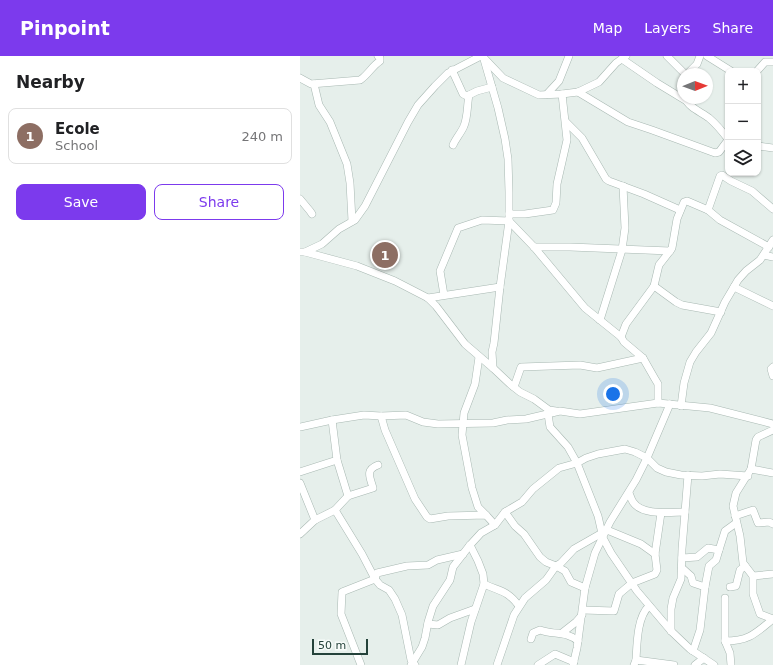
<!DOCTYPE html>
<html lang="en">
<head>
<meta charset="utf-8">
<style>
  :root { --surface:#fff; --page:#f2f2f2; --text:#202124; --muted:#757577; --line:#e0e0e0; --accent:#7c3aed }
  body { margin:0; font-family:"DejaVu Sans",sans-serif; background:var(--page); color:var(--text) }
  .controls { position:absolute; right:12px; top:12px; display:grid; overflow:hidden; border-radius:8px; box-shadow:0 1px 3px #0004 }
  .controls button { width:36px; height:36px; display:grid; place-items:center; padding:0; border:0; border-bottom:1px solid var(--line); background:var(--surface); color:var(--text); font:20px sans-serif }
  .compass { position:absolute; left:377px; top:12px; width:36px; height:36px; border-radius:50%; background:var(--surface); box-shadow:0 1px 3px #0004; rotate:89deg }
  .scale { position:absolute; left:12px; bottom:10px; width:56px; box-sizing:border-box; padding-left:4px; border:2px solid #24423a; border-top:0; font-size:11px; line-height:14px; white-space:nowrap; color:#24423a; -webkit-text-stroke:3px #f7fbf9; paint-order:stroke }
  .you { position:absolute; left:313px; top:338px; width:14px; height:14px; margin:-10px; border:3px solid #fff; border-radius:50%; background:#1a73e8; box-shadow:0 0 0 6px #1a73e833 }
  .badge { display:grid; place-items:center; width:26px; height:26px; border-radius:50%; background:var(--accent); color:#fff; font-size:13px; font-weight:700 }
  .pin { position:absolute; translate:-50% -50%; border:2px solid #fff; box-shadow:0 1px 4px #0006 }
  .list { margin:0; padding:0; list-style:none }
  h2 { display:flex; justify-content:space-between; align-items:center; height:52px; margin:0; padding:0 16px; font-size:17px }
  h2 small { font-size:13px; font-weight:400; color:var(--muted) }
  .list li { display:grid; grid-template-columns:26px 1fr auto; gap:12px; align-items:center; box-sizing:border-box; height:56px; margin:0 8px 8px; padding:0 8px; border:1px solid var(--line); border-radius:8px }
  .list b { display:block; font-size:15px; white-space:nowrap }
  .list p { margin:0; font-size:13px; white-space:nowrap; color:var(--muted) }
  .list em { font-size:13px; font-style:normal; color:var(--muted) }
  .actions { display:flex; gap:8px; padding:12px 16px }
  .actions a { flex:1; padding:9px 0; border:1px solid var(--accent); border-radius:8px; text-align:center; font-size:14px; color:var(--accent) }
  .actions .main { background:var(--accent); color:#fff }
  .icon { flex:none; width:22px; height:22px; fill:none; stroke:currentColor; stroke-width:2; stroke-linecap:round; stroke-linejoin:round }
  .map { position:relative; flex:none; width:473px; height:609px; overflow:hidden }
  header { display:flex; align-items:center; gap:24px; box-sizing:border-box; height:56px; padding:0 20px; background:var(--accent); color:#fff }
  header strong { font-size:19px }
  nav { display:flex; gap:22px; margin-inline-start:auto; font-size:14px }
  main { display:flex }
  aside { flex:1; background:var(--surface) }
  .map>svg:first-child { display:block }
</style>
</head>
<body>
<header>
<strong>Pinpoint</strong>
<nav><a>Map</a><a>Layers</a><a>Share</a></nav>
</header>
<main>
<aside>
<h2>Nearby<small></small></h2>
<ul class="list">
<li><span class="badge" style="background:#8d6e63">1</span><div><b>Ecole</b><p>School</p></div><em>240 m</em></li>
</ul>
<div class="actions"><a class="main">Save</a><a>Share</a></div>
</aside>
<div class="map">
<svg width="473" height="609" viewBox="0 0 473 609">
  <rect width="100%" height="100%" fill="#e6efeb"/>
  <g fill="none" stroke-linecap="round" stroke-linejoin="round">
    <defs>
      <g id="street">
        <path d="M183,0l15,52 7,31 3,20 1,33v29l-9,66 -6,56 -2,9 1,16 17,16 10,8 14,7 15,11 7,1"/>
        <path d="M367,0l18,18"/>
        <path d="M407,0l24,15"/>
        <path d="M184,2l19,20 36,17 23,-1 16,-2 21,-10 17,-19 10,-7"/>
        <path d="M322,3l35,24 28,17"/>
        <path d="M152,14l11,24 4,2 10,-5 15,-4"/>
        <path d="M457,15l8,-9h8"/>
        <path d="M387,18l10,-10 3,-8"/>
        <path d="M0,22l11,6 49,-4c8,-5 12,-14 20,-19v-3l-2,-2"/>
        <path d="M14,28l5,21 11,17 17,42 3,19 2,38"/>
        <path d="M278,36l50,30 24,8 63,23 4,-1 9,-12"/>
        <path d="M247,38l12,-13 10,-25"/>
        <path d="M385,42c3,9 16,14 24,20 7,6 13,13 19,21"/>
        <path d="M266,66l16,16 24,41 3,2 35,13 36,16"/>
        <path d="M153,89c3,-7 8,-12 11,-19 4,-10 3,-21 5,-31"/>
        <path d="M458,90l15,2"/>
        <path d="M0,143l10,12 2,3"/>
        <path d="M408,154l12,-34 2,-1 9,6 21,10 21,18"/>
        <path d="M209,158h16l28,-4 3,-7 1,-19 10,-44 -5,-46"/>
        <path d="M234,191h36l100,4 2,-3 5,-29 7,-17 3,-1 21,9 12,10 49,27"/>
        <path d="M0,196h5l17,-8 17,-15 16,-9 10,-14 43,-84 10,-17 17,-19 13,-13 33,-17"/>
        <path d="M5,196l52,14 38,15 33,17 8,8 29,38 28,24"/>
        <path d="M464,199l9,2"/>
        <path d="M354,230l22,16 6,3 39,7"/>
        <path d="M434,231l39,19"/>
        <path d="M144,239l-4,-24 18,-43 24,-8 27,1 25,26 51,61 36,29"/>
        <path d="M128,242l72,-11"/>
        <path d="M300,264l22,-70 3,-22 -2,-42"/>
        <path d="M179,301l-4,27 -11,29 -2,22 10,53 6,19 8,8"/>
        <path d="M473,311l-2,2 2,7"/>
        <path d="M214,331l7,-20 59,-2 17,3 46,-10"/>
        <path d="M358,347v-19l-3,-5 -12,-21 -19,-16 -3,-5 5,-13 28,-38 5,-21 11,-14"/>
        <path d="M381,350l3,-23 6,-21 6,-10 15,-19 14,-31 13,-22 8,-9 14,-11 13,-20"/>
        <path d="M248,358l2,13 18,20 9,16 21,53 5,22 8,15 26,38 34,40 19,18 24,16"/>
        <path d="M81,360l4,14 30,69 12,18 3,2 18,-3 38,-1 9,10"/>
        <path d="M32,364l5,40 11,36"/>
        <path d="M0,371l32,-7 32,-5 17,1 25,-1 17,7 15,2 55,-1 14,-3 19,-1 34,-8 20,3 78,-11 52,5 63,16"/>
        <path d="M473,374l-15,7 -2,3 -5,29 -15,24 -3,13 7,30 3,27 10,13v18l7,20 13,5"/>
        <path d="M451,413l22,4"/>
        <path d="M0,416l37,-12"/>
        <path d="M0,427l15,37"/>
        <path d="M329,437c1,2 2,6 4,9 9,14 37,10 52,10"/>
        <path d="M35,454l27,44 13,25 5,6 9,5 6,9 7,16 9,45 4,5"/>
        <path d="M205,456l10,14 9,8 16,23 6,5 10,4 9,5 6,11 14,6"/>
        <path d="M435,460l18,-6 5,13 11,-1 4,2"/>
        <path d="M307,474l34,14 14,10"/>
        <path d="M0,478l15,-14 20,-10 13,-14 25,-8c-3,-11 -8,-18 5,-23"/>
        <path d="M382,502l15,-1 11,-9 11,2 6,-19 11,-8"/>
        <path d="M382,512l9,8 2,7 12,4"/>
        <path d="M453,520l20,-2"/>
        <path d="M184,528c17,8 23,6 35,22"/>
        <path d="M430,531l6,-1 4,-16 5,-4"/>
        <path d="M425,542v43l5,12 1,12"/>
        <path d="M283,554l31,1 5,-17 13,-11 23,-9 2,-4 -2,-16 6,-41"/>
        <path d="M128,568l10,1 12,-7 25,-9"/>
        <path d="M371,575v-22l2,-11 8,-19 1,-30 6,-74"/>
        <path d="M262,577l14,-11 6,-7"/>
        <path d="M231,583l2,-6 7,-3c13,5 27,1 38,11"/>
        <path d="M425,585c24,0 31,-8 48,-22"/>
        <path d="M393,595l7,-21 5,-43 4,-21 7,-6 3,-10"/>
        <path d="M336,604c1,-16 1,-43 13,-54"/>
        <path d="M61,609l-20,-51 1,-22 33,-13 2,-6 30,-7 21,-1 9,-5 26,-6"/>
        <path d="M111,609l11,-18 3,-9 3,-16 5,-16 17,-26 3,-13 17,-22 11,-12 14,-8 10,-13 17,-10 11,-13 26,-21 18,-5 9,-5 12,-4 27,-5 10,3 12,6 10,10 9,4 15,3 21,1 18,-2 28,2"/>
        <path d="M161,609l10,-43 13,-38 -1,-10 -5,-13 -8,-16"/>
        <path d="M197,609l17,-50 11,-17 21,-18 10,-14 5,-3 13,-14 28,-16"/>
        <path d="M238,609l17,-11 19,8"/>
        <path d="M273,609l4,-17 8,-60 10,-35 15,-31 26,-42 11,-22 23,-54"/>
        <path d="M334,609l2,-5 38,5"/>
        <path d="M395,609l9,-7"/>
      </g>
    </defs>
    <!-- street casing -->
    <use href="#street" stroke="#a8b8b2" stroke-width="8"/>
    <!-- street -->
    <use href="#street" stroke="#fff" stroke-width="7"/>
  </g>
</svg>
<div class="controls">
<button>+</button>
<button>−</button>
<button><svg class="icon" aria-label="layers" viewBox="0 0 24 24"><path d="M12 4l9 5-9 5-9-5zM3 14l9 5 9-5"/></svg></button>
</div>
<svg class="compass" viewBox="-18 -18 36 36"><path d="M0-13l5 13h-10z" fill="#e53935"/><path d="M0 13l5-13h-10z" fill="#757577"/></svg>
<div class="scale">50 m</div>
<div class="you"></div>
<div class="pin badge" style="left:85px;top:199px;background:#8d6e63">1</div>
</div>
</main>
</body>
</html>
